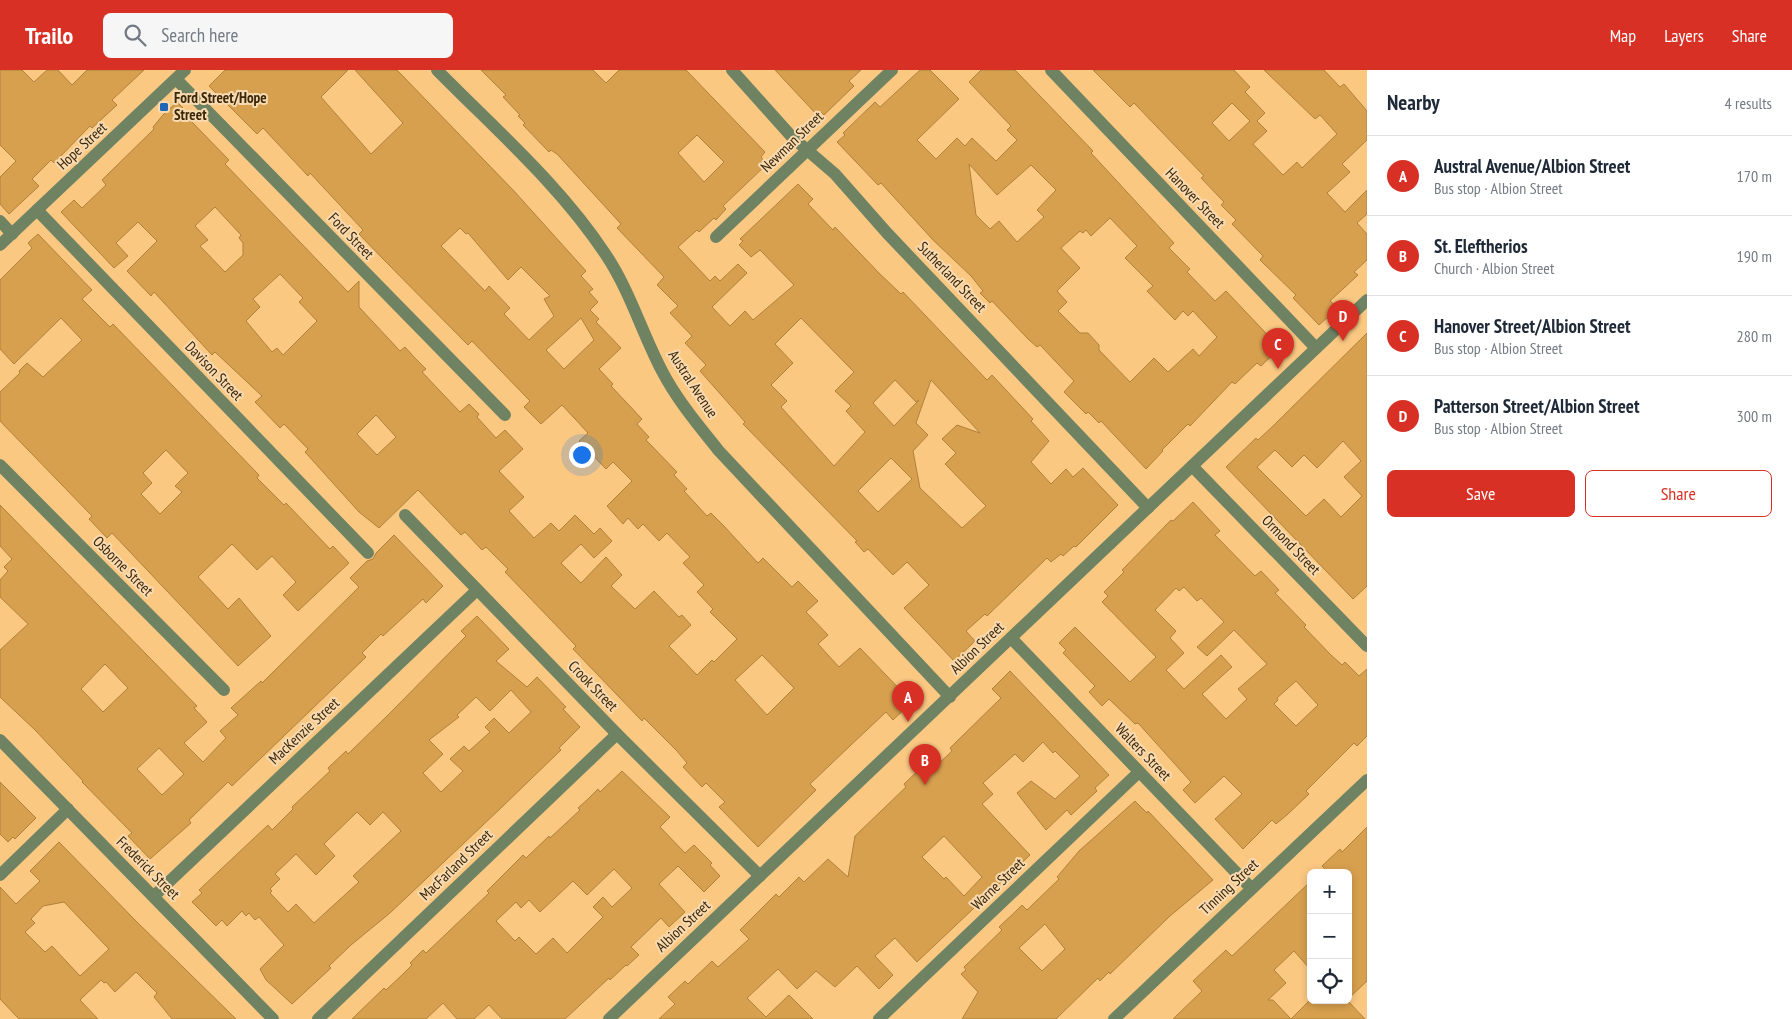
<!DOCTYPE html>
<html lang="en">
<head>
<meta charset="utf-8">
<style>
  :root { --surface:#fff; --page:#f6f6f7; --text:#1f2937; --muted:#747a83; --line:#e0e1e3; --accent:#d93025 }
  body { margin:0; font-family:"PT Sans Narrow",sans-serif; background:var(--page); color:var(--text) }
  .controls { position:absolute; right:15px; bottom:15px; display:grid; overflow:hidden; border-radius:8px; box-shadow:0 2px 8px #0003 }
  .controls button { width:45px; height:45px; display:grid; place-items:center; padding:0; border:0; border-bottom:1px solid var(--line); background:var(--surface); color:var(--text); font:25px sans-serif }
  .you { position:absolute; left:581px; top:384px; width:18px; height:18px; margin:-12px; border:4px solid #fff; border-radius:50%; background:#1a73e8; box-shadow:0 0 0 8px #1a73e833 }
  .badge { display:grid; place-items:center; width:32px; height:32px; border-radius:50%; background:var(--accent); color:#fff; font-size:16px; font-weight:700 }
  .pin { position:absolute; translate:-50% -41px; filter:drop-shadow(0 1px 2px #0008) }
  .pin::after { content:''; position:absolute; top:26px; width:18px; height:15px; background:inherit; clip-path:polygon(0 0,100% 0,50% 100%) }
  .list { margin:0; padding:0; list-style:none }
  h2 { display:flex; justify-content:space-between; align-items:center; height:65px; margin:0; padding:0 20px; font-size:21px }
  h2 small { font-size:16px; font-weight:400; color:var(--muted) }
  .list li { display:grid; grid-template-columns:32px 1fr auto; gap:15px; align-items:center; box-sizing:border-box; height:80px; padding:0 20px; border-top:1px solid var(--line) }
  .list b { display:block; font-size:19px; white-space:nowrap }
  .list p { margin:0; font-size:16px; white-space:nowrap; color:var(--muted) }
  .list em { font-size:16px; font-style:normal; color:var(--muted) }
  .actions { display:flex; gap:10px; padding:15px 20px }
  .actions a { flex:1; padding:11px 0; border:1px solid var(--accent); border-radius:8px; text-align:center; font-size:18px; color:var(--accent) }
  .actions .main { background:var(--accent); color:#fff }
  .icon { flex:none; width:28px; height:28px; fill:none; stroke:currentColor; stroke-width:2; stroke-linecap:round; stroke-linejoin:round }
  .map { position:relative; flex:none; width:1367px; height:949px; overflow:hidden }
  header { display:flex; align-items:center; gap:30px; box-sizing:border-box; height:70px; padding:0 25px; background:var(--accent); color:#fff }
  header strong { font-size:24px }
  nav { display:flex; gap:28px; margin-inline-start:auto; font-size:18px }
  .search { width:350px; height:45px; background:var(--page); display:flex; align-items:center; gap:12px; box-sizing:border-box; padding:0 18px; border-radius:8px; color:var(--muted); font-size:19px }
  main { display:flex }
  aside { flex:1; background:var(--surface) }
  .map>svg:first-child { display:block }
</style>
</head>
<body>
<header>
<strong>Trailo</strong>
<div class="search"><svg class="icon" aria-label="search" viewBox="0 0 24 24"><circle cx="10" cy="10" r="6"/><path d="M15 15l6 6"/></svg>Search here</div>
<nav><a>Map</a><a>Layers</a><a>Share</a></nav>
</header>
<main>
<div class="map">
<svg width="1367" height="949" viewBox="0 0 1367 949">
  <rect width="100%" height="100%" fill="#fbc882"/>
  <!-- building -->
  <g fill="#d7a04e" stroke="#b0813b" fill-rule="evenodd">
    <path d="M0,0h22l12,12 13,-12h11l14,15 15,-15h57l-32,30 5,5 -25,23 -2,-2 -36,37 -3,-3 -19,19 7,7 -30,28 -9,-10v-27l16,-16 -16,-16z"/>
    <path d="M225,0h123l-27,27 50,57 32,-31 -48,-53h42l117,121 72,80 -5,5 12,13 -4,3 9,10 -8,8 9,9 -3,3 25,26 -22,21 14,15 -2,2 31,33 -5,5 12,13 -3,3 31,32 -3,3 13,14 -3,2 23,25 4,-3 12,12 35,38 5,-5 29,29 6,-6 20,20 -12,11 22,23 -10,9 21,23 21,-19 52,54 -19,18 -7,-8 -35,33 -41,39 6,6 -58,57 -39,-40 6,-5 -19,-19 -4,4 -19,-20 4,-4 -10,-12 -33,-33 -2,3 -69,-72 3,-3 -71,-74 3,-3 -22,-22 -4,3 -17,-18 -4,3 -43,-45 -39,38 -20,-16 -54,-60 3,-3 -24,-25 -4,4 -25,-26 7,-6 -47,-44 -3,3 -58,-63 -3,4 -24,-25 30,-30 -19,-19 -22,21 12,13 -14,12 -53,-56 13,-12 8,8 24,-23 -4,-5 52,-51 -1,-2 10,-12 14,-13 14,14 -2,3 40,41 -4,4 123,128 11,-11v26l41,44 5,-4 10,11 11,11 -4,3 38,40 9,-8 10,10 -2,3 19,21 9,-8 18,19 -24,22 25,26 -15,14 25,27 17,-15 8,8 16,-16 19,19 6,-6 12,13 -18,17 -13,-14 -20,19 20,20 25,-26 16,18 -11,11 24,23 19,-18 25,26 3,-2 9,10 -22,21 28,29 15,-15 2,2 23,-23 -27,-27 3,-3 -16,-17 7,-7 -21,-22 7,-6 -23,-24 -8,8 -16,-17 -5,5 -10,-11 -5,6 -16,-18 25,-25 -19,-19 -7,7 -27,-28 9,-8 -26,-28 -21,19 -17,-17 6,-6 -58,-60 -4,4 -84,-85 -25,-26 4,-4 -53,-57 -2,3 -45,-48 -6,6 -48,-48zM215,137l26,28 -2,3 4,5v12l-18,17 -25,-26 8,-6 -13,-14zM460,158l6,6 2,-1 40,47 13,-13 29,29 -6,3 10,17 -25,24 -25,-26 6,-6 -21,-22 -4,5 -44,-45zM280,204l23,24 -4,4 18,19 -34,34 -6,-7 -5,4 -26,-31 14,-14 -7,-8zM581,248l13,22 -30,29 -18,-19zM376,345l20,22 -19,18 -20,-21zM762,585l32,33 -27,27 -32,-35z"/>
    <path d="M481,0h112l13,13 13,-13h67l79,82 -4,5 6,7 -44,42 3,3 -10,11 -2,-2 -15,14 -2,-2 -19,17 32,34 5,-5 5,5 18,-17 9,9 -35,34 18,19 15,-15 8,9 41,-35 -34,-35 -9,7 -12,-12 4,-4 -3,-2 58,-55 15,15 -5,5 25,26 2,-3 43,45 23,22 2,-2 84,88 5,-5 41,44 -2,2 18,20 -18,21 20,22 15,-15 7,8 10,-9 35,37 -42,42 -2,-1 -11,10 -2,-2 -10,8 -4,-4 -60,58 -2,-2 -19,17 9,10 -21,20 -50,-53 25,-23 -22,-23 -14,13 -25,-26 -4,3 -9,-10 2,-1 -114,-117 2,-2 -45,-51 6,-6 -21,-22 7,-7 -22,-23 8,-7 -21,-21 7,-8 -47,-49 4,-4 -64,-70 -6,-4 -2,2 -26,-27 2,-2 -7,-7 2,-1 -17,-18 3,-2zM697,65l27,27 -20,20 -26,-29zM801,248l53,54 -19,19 16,15 -5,5 19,21 -31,34 -53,-59 6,-6 -16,-16 22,-22 -18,-19zM895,310l21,22 3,-2 -25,26 -21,-23zM931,310l49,53 -23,-8 -15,14 14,14 -11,11 41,42 -24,22 -42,-40 -7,-37 15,-16 -12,-12zM891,388l21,21 -34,33 -20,-21z"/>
    <path d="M775,0h86l-12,11 5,5 -30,29 -3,-3 -4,3z"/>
    <path d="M920,0h10l29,29 -42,41 19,19 21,-21 8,8 7,-8 24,23 21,-21 -10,-10 4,-4 -42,-44 12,-12h34l78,81 -2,2 83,90 -5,5 21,21 -3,3 28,29 11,-10 54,57 -19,18 -4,-3 -22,21 -3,-2 -42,44 -2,-2 -26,26 1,1 -17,18 -45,-48 -2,2 -11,-11 -2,2 -22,-22 10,-11 -34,-36 -3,2 -9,-8 -36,-38 -2,2 -10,-10 3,-2 -12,-15 -38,-36 -52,-57 -3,2 -41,-43 8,-7 -2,-2 32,-31 5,5zM969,94l28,31 34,-30 25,25 -19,20 7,7 -27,25 -18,-21 -9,8 -14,-14zM1110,148l27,28 -12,12 28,28 -6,5 28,29 8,-9 5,5 5,-5 24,26 -18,19 -6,-7 -25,23 -14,-14 -24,24 -31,-32v-5l-11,-12h-8l-22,-22 9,-9 -10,-11 23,-23 -19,-20 19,-17 3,2 3,-3 5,6z"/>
    <path d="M1093,0h141l16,17 -5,5 20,21 -8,8 10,10 -14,13 30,31 14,-13 5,6 35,-34 -17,-19 -5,4 -51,-49h60l16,17 4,-3 23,27v29l-25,24 8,8 -23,21 18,19 22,-22v24l-10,9 10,11v26l-13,12 4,3 -28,26 8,7 -19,17 -26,-27 3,-3 -36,-35 3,-4 -31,-32 4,-4 -15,-15 3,-3 -23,-24 3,-2 -70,-73 -4,4zM1232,33l18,18 -21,20 -17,-18z"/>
    <path d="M38,164l54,56 -10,9 28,28 3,-3 31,32 115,119 -2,3 27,27 2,-2 44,46 3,-3 16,17 -51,48 -15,-16 13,-13 -24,-26 -15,14 -25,-26 -34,33 30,32 11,-11 32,38 -33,30 -126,-133 -5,5 -18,-19 3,-3 -92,-95v-29l20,-19 -1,-2 8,-8 16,14 39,-37 -21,-22 -47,46 -14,-15v-69l32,-32 -4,-5zM166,380l22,23 -13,13 7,6 -22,22 -19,-20 11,-11 -9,-10z"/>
    <path d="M1367,263v253l-14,13 -127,-132 30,-29 2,2 15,-14zM1343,371l18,20 -17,16 18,19 -21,21 -17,-18 -18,17 -49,-49 18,-17 17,17 12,-12 13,13z"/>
    <path d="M1193,432l27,29 -5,4 40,41 6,-5 18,19 -4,3 31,32 -2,2 27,28 11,10 3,-3 14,14 8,-7v67l-10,10 -3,-3 -48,48 3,3 -21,20 -12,10 -4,-4 -29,29 -28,-30 27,-25 -18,-18 -29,27 -12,-13 8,-8 -53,-59 -3,1 -26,-25 -7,7 -13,-14 6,-6 -32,-33 3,-3 -7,-7 16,-16 55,55 26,-25 -54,-55 6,-6 -4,-4 20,-20 -2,-2 49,-50 2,1zM1184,517l13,14 4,-3 23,24 -27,25 10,9 27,-26 33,34 -29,25 9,10 -21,20 -24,-25 30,-27 -11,-12 -37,34 -18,-19 18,-17 -14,-15 6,-7 -21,-21 21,-22 3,3zM1296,611l22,24 -22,21 -22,-22 4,-4 -1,-2z"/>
    <path d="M0,435l197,201 -3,2 13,14 -23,21 19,19 23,-24 -6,-7 18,-16 -7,-7 30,-27 1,2 97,-96 -9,-9 17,-17 6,-2 3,-6 18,-18 49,51 -17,17 -3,-4 -40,37 -2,-2 -19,19 4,4 -134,129 -4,-4 -39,38 2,3 -41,36 -22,-23 4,-3 -50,-51 1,-1 -48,-51 -35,-33v-47l28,-26 -28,-27v-17l8,-9 -4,-4 8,-8 -12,-13zM105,594l23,24 -25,24 -22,-23zM159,678l25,26 -22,21 -25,-26z"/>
    <path d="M477,546l32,33 -13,12 31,26 10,-10 29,30 -3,2 17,18 -21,21 2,2 -59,57 -112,106 -39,32 -22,21 2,2 -39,36 -26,-24 -6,-11 24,-24 -25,-28 -4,3 -6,-7 -3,3 -4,-5 -15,15 -5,-6 -6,6 -24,-24 10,-9 -3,-3 19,-18 50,-47 4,5 21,-21 -1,-2 38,-36 -2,-3 18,-17 2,3 40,-39 78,-79 -5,-5zM511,620l20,22 -22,21 -15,-15 -9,9 5,5 -21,19 -5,-5 -14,13 13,12 -22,21 -18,-19 20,-19 -14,-14 30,-23 -2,-2 19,-18 14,14zM357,742l13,13 13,-13 18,19 -48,45 6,6 -45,41 -18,-19 -8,8 -18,-19 2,-2 -2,-2 10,-10 -5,-5 21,-20 20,21 19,-19 -11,-12z"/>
    <path d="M1010,601l99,104 -14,13 2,3 -26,24 -4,-5 -21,20 -29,-37 14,-12 24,18 25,-23 -25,-25 -2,2 -10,-11 -20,20 -8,-8 -32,29 10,11 -11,10 48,51 -113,107 -22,-24 -20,18 18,19 -14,14 -22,-23 -22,21 -19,-16 -19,18 -19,-20 -31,29 19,19 23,-22 24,24h-154l16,-15 -7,-7 17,-16 3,3 24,-23 6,6 31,-28 -9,-9 36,-36 3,3 20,-20 5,5 24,-23 20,18 7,-41 51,-49 -2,-3 20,-19 2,2 2,-2 5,4 19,-18 -2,-3 51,-50 -9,-9zM944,766l38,41 -18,19 -18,-19 -2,2 -22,-22z"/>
    <path d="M622,701l48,46 -10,10 25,26 9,-8 18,18 -2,2 10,11 -16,16 -26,-26 -19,18 26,28 -16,15 -8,-9 -30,29 8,8 -12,11 -1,-1 -16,15 -1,-2 -44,41h-63l-13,-14 -15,14h-17l-14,-16 -17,16h-74l32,-31 2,2 17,-16 9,-9 -2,-2 13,-13 3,3 63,-60 -2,-2 36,-36 3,3 23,-22 1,2 30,-28 -2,-2 10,-9 10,-10 2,3zM614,799l18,19 -20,19 -9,-10 -10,10 10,10 -36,36 -14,-15 -17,16 -17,-17 -4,4 -19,-20 20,-19 5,6 8,-8 11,12 33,-31 14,14z"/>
    <path d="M0,712l36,36 -21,21 -2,-2 -5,5 -8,-8z"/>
    <path d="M1135,731l12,12 1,-2 65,69 -43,36 -60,58 -1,-2 -9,9 -2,-3 -42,41h-94l16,-27 -17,-18 5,-4 -2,-3 38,-37 -3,-3 17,-16 6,-6 5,5 32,-31 -2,-2 22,-26zM1045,854l20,25 -23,22 -23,-23z"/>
    <path d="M1367,757v154l-19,18v-126h-19l-7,-7 18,-17 2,3z"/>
    <path d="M59,772l76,78 101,99h-64l-18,-22 3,-4 -21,-21 -21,20 -9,-10 -2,1 -3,-3 -19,18 -2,2 18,19h-79l-19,-20v-112l16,17 24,-23 -10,-10zM64,832l45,47 -29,27 -28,-30 -7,6 -20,-20 10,-9 -4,-4 12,-13z"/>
    <path d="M1311,811l-1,88 -16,-18 -20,19 12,13 -18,17h5l18,19 19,-19h37l18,19h-192l29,-28 -9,-10 33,-31 6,6z"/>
  </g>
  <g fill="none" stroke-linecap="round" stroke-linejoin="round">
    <!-- minor -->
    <g stroke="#6f8363" stroke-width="12">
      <path d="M437,0c58,59 123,115 169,185 24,36 36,78 56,116 15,29 37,55 57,80l231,246"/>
      <path d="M732,0l60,67 43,37 52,59 261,275"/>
      <path d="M1051,0l265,278"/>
      <path d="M176,9l329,336"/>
      <path d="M37,140l331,343"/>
      <path d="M0,151l12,13"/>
      <path d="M716,167l176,-167"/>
      <path d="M0,175l185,-175"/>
      <path d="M0,395l224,225"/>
      <path d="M1192,396l175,180"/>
      <path d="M405,445l212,219 143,142"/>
      <path d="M1011,568l240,250"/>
      <path d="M0,670l273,279"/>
      <path d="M0,805l68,-66"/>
      <path d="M154,826l323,-306"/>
      <path d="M318,949l299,-285"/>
      <path d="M609,949l758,-719"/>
      <path d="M879,949l260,-247"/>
      <path d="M1114,949l253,-239"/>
    </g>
  </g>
  <!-- markers -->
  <rect fill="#2066b6" stroke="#f8dab1" stroke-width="2" x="159" y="32" width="10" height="10" rx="2.5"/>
  <g text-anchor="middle" stroke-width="4" stroke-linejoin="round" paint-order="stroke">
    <!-- poi labels -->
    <g font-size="15" font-weight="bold" fill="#3b2709" stroke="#f8dab1" text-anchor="start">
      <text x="174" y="33">Ford Street/Hope<tspan x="174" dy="17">Street</tspan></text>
    </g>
    <!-- street labels -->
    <g font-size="15" fill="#3b2709" stroke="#f8dab1">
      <text transform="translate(792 72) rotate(-44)" y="5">Newman Street</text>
      <text transform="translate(82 76) rotate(-43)" y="5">Hope Street</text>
      <text transform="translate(1195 128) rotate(46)" y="5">Hanover Street</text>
      <text transform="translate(351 166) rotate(46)" y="5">Ford Street</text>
      <text transform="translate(952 207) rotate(46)" y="5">Sutherland Street</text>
      <text transform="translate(214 301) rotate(46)" y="5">Davison Street</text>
      <text transform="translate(693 314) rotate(57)" y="5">Austral Avenue</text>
      <text transform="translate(1291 475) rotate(46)" y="5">Ormond Street</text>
      <text transform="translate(123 496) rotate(45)" y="5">Osborne Street</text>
      <text transform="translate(977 578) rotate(-44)" y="5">Albion Street</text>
      <text transform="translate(593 616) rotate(46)" y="5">Crook Street</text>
      <text transform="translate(304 661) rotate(-43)" y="5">MacKenzie Street</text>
      <text transform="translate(1143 682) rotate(46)" y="5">Walters Street</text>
      <text transform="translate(456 795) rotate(-44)" y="5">MacFarland Street</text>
      <text transform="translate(148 798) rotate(45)" y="5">Frederick Street</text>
      <text transform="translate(998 814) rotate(-44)" y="5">Warne Street</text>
      <text transform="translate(1229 817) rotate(-43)" y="5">Tinning Street</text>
      <text transform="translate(683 856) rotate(-43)" y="5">Albion Street</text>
    </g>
  </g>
</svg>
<div class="controls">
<button>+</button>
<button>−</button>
<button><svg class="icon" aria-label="locate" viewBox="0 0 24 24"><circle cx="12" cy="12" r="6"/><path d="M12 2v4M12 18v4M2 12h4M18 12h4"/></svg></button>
</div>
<div class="you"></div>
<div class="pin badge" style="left:908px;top:652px">A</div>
<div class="pin badge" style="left:925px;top:715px">B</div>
<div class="pin badge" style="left:1278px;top:299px">C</div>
<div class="pin badge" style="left:1343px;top:271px">D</div>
</div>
<aside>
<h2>Nearby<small>4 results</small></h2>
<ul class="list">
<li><span class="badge">A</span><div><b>Austral Avenue/Albion Street</b><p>Bus stop · Albion Street</p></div><em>170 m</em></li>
<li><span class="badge">B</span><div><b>St. Eleftherios</b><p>Church · Albion Street</p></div><em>190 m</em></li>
<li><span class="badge">C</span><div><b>Hanover Street/Albion Street</b><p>Bus stop · Albion Street</p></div><em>280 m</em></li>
<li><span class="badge">D</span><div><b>Patterson Street/Albion Street</b><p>Bus stop · Albion Street</p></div><em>300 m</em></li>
</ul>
<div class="actions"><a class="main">Save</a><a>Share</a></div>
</aside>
</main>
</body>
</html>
